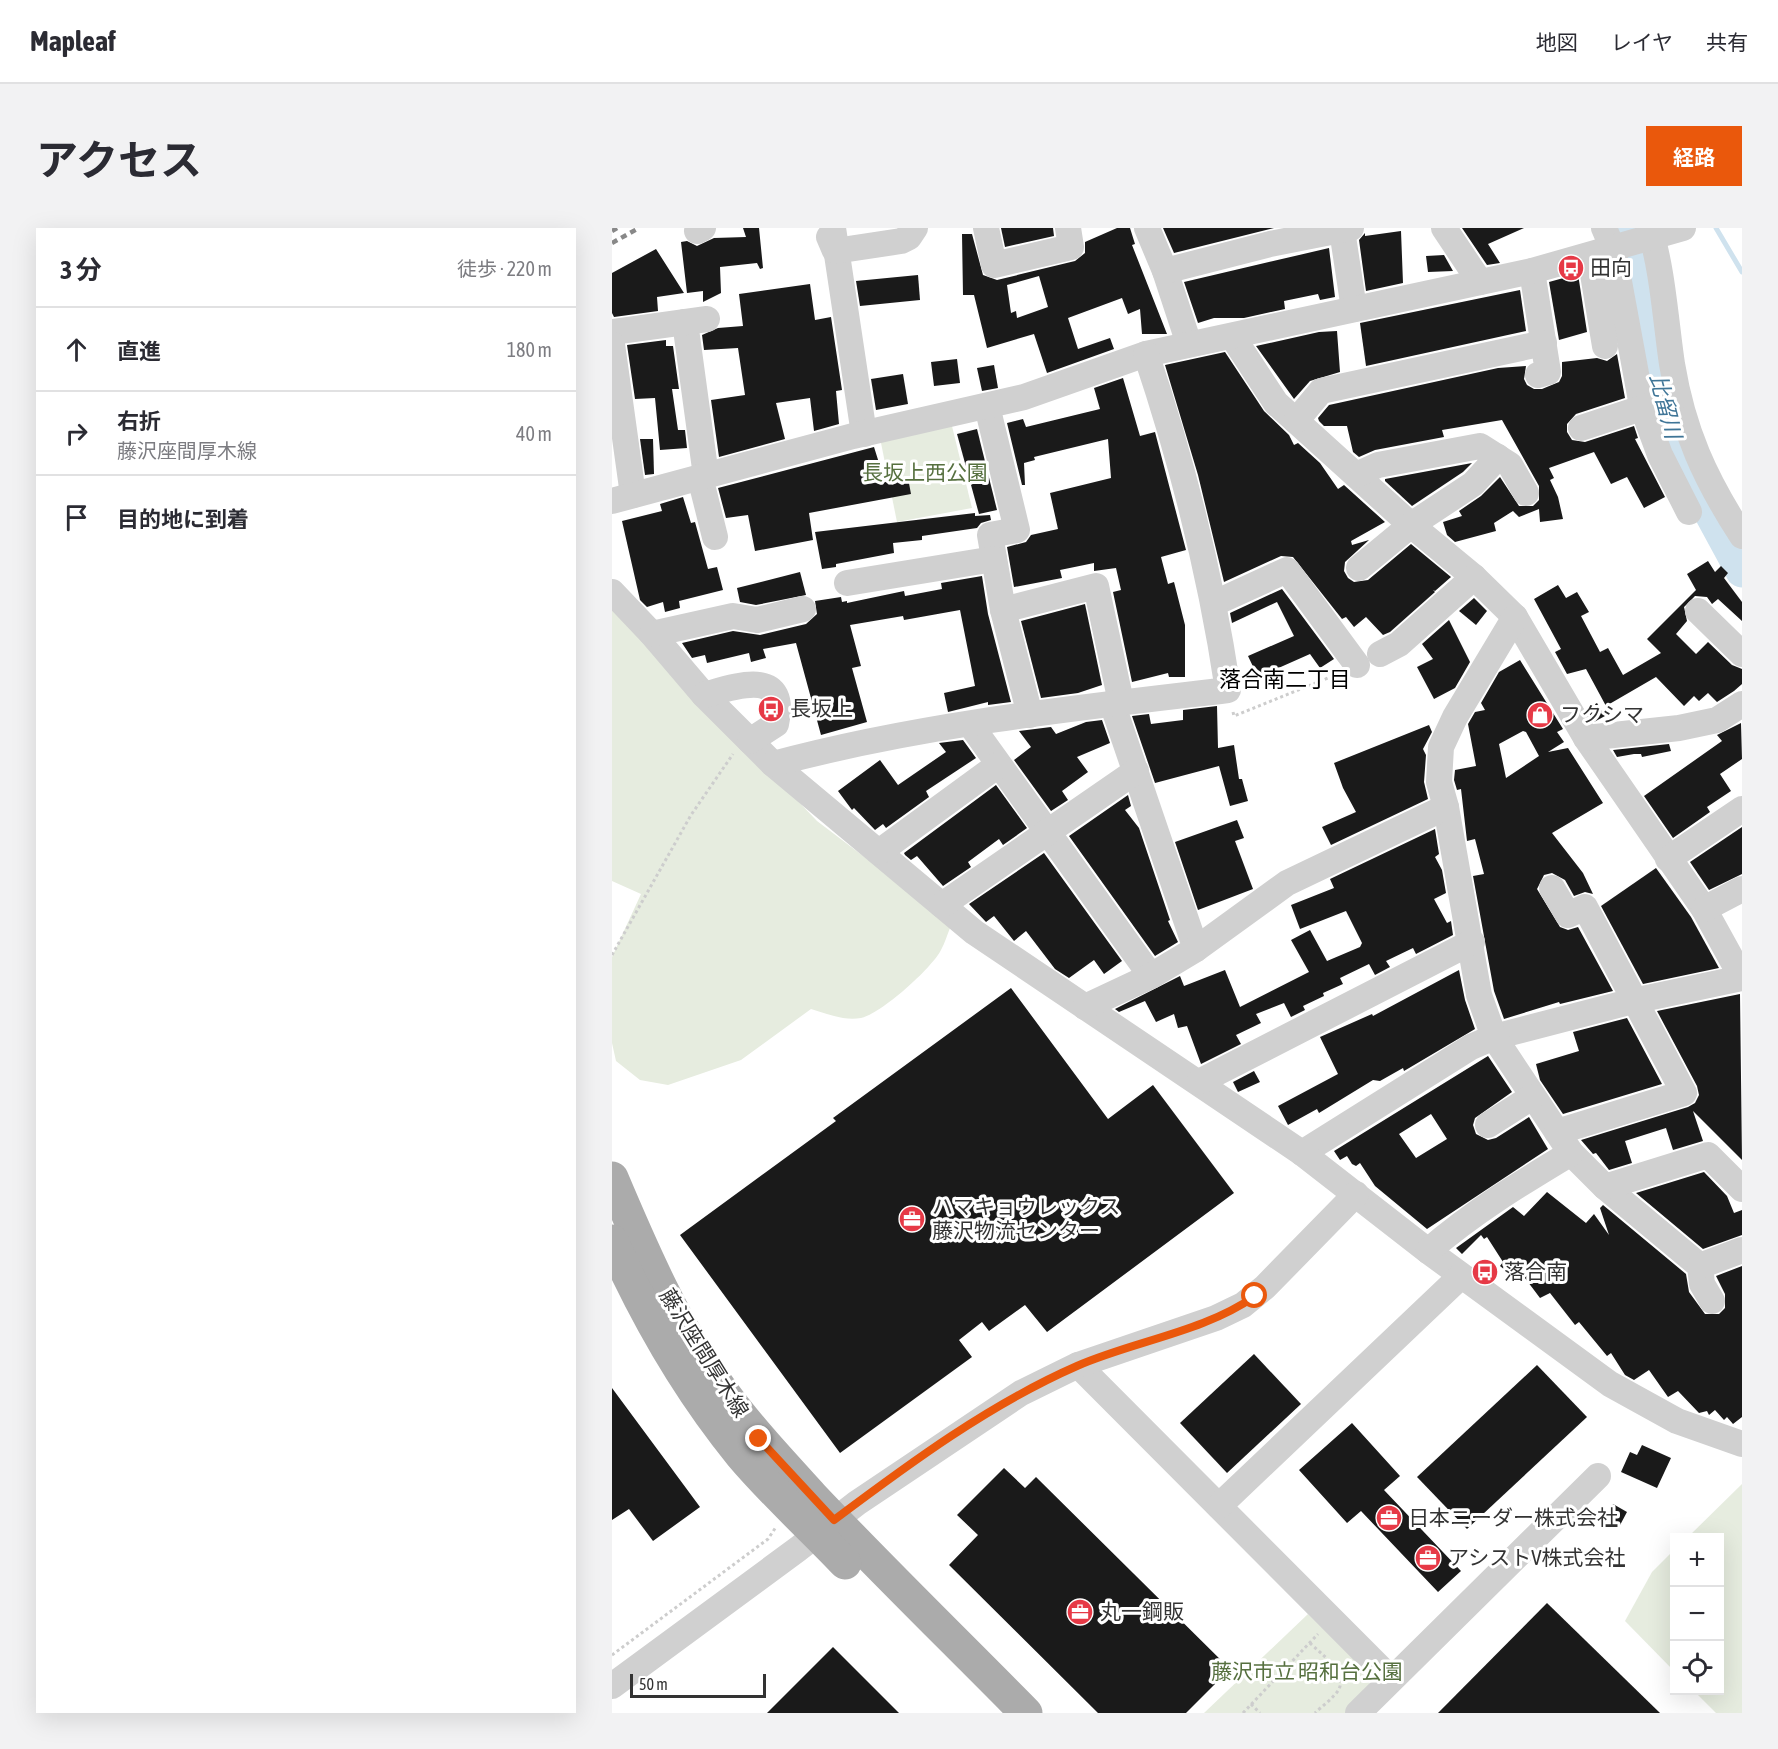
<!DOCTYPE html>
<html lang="ja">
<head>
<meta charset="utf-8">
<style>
  :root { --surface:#fff; --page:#f2f2f3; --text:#2b2b33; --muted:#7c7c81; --line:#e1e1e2; --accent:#ea580c }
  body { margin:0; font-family:"Asap Condensed","Noto Sans JP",sans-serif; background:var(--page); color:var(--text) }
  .controls { position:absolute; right:18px; bottom:18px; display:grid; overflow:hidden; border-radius:0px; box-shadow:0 6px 24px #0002 }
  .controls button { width:54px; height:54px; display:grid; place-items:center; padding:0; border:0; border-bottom:2px solid var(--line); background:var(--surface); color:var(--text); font:30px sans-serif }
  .scale { position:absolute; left:18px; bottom:15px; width:136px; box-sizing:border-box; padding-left:6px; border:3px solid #333; border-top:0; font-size:16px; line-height:21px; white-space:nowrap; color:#333; -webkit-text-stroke:4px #fff; paint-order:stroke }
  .stop { position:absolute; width:18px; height:18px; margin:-14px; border:4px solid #ea580c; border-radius:50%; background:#fff }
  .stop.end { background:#ea580c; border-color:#fff; box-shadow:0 2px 6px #0008 }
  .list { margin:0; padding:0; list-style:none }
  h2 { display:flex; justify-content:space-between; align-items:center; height:78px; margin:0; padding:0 24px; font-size:26px }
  h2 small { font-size:20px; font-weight:400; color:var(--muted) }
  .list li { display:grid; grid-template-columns:39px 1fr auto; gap:18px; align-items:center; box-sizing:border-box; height:84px; padding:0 24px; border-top:2px solid var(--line) }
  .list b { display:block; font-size:22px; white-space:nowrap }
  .list p { margin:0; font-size:20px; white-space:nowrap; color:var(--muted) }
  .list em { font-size:20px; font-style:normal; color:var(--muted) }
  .icon { flex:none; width:33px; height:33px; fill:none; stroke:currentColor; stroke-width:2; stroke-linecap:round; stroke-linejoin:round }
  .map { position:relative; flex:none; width:1130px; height:1485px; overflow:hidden; border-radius:0px }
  header { display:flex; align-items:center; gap:36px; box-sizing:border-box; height:84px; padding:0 30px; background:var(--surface); border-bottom:2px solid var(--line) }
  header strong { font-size:28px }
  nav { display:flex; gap:33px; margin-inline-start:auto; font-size:21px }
  .intro { display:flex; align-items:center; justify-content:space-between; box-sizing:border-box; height:144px; padding:0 36px }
  h1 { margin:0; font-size:42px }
  .button { padding:15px 27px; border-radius:0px; background:var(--accent); color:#fff; font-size:21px; font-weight:700 }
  main { display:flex; gap:36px; padding:0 36px }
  aside { flex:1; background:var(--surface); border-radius:0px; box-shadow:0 6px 24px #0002 }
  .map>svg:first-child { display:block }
</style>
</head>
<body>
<header>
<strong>Mapleaf</strong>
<nav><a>地図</a><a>レイヤ</a><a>共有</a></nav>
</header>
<div class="intro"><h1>アクセス</h1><a class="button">経路</a></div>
<main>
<aside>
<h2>3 分<small>徒歩 · 220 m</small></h2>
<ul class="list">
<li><svg class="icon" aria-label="ahead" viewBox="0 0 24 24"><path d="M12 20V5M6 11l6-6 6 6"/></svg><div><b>直進</b></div><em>180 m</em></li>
<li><svg class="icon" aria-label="right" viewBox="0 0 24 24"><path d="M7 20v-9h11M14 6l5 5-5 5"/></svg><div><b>右折</b><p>藤沢座間厚木線</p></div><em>40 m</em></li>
<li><svg class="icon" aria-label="arrive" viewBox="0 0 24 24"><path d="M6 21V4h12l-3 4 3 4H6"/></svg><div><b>目的地に到着</b></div></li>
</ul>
</aside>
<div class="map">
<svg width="1130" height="1485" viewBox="0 0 1130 1485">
  <rect width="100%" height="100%" fill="#fff"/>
  <!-- green -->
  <g fill="#e6ecdf">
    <path d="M339,194l21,86 -75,14 -17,-84z"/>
    <path d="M0,379l205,214 112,85 21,22c-3,7 -5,15 -9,22 -9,18 -60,64 -80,68 -17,3 -34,-4 -50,-9l-70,51 -73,25 -28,-5 -24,-19 -4,-18v-86l29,-63 -29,-13z"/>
    <path d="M1130,1256v229h-26l-22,-22 26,-1v-152l-32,-1z"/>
    <path d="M1062,1322v121l-49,-50 27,-49z"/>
    <path d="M696,1386l62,60 -1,15 -24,24h-141z"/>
  </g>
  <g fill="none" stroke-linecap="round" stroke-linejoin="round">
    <!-- stream -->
    <path stroke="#cfe2ee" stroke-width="5" d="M1104,0l26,44"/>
    <!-- river -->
    <path stroke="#cfe2ee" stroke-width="33" d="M1014,0l11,32 21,124 22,73 62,114"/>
  </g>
  <!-- building -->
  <g fill="#1a1a1a" fill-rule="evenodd">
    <path d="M131,0h16l4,40 -3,1 -3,-6 -37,4 1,26 -18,9v-11l-16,2 -6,-51 6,-1 10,5 17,-8 32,-1z"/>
    <path d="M389,0h52l1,8 -49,11z"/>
    <path d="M505,0h13l5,16 -3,1 35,89h-25l-2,-25 -12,5 -6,-16 -54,20 10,31 32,-11 4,11 -67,24 -13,-39 -47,14 -13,-53h-11l-1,-61h10l11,41 14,5 78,-19 10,-8v-11zM427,48l9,31 -31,11 -1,-7 -5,2 -4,-28z"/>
    <path d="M551,0h111l-100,25z"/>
    <path d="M850,0h62l-36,16 12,19 -13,2z"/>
    <path d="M789,3l2,52 -37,8 -7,-51 6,-7v3z"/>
    <path d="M717,20l6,49 -15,3 -2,-6 -34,7 1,8 -41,9h-30l-16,5 -14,-41z"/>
    <path d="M44,21l28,44 -27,4 1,14 -44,6 -2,-4v-40z"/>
    <path d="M832,27l9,16 -25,1 -2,-16z"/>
    <path d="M966,46l9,58 -28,8 -10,-58z"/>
    <path d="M306,47l2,25 -60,6 -4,-25z"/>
    <path d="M198,56l5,36 16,-3 11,73 -6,1 3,33 -25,7 -4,-33 -34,5 9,36 -66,18 -8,-57 34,-5 -7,-47 -34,2 -2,-15 16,-7 25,-2 -4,-32z"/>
    <path d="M908,62l6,41 -160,35 -6,-43z"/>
    <path d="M725,103l3,41 -30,9 -16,18 -38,-53 63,-14z"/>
    <path d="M54,112v6h7l6,43h-7l6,41h7l2,18 -27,2 -5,-52 -20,1 -8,-54z"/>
    <path d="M613,124l39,59 25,24 5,10 4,-2 22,20 18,26 6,-4 41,37 -34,19 1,4 17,-5 -24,22 -1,9 4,7 6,4 14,-2 43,-36 40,33 -16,14 -2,-1 2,2 -45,40 -7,3 -17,-18 -12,10 -8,-10 -4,2 -49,-62 -12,-1 -57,26 -26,-107 -33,-110z"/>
    <path d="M1005,126l8,44 -49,16 -9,10v8l5,8 13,2 49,-16 4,12 -3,1 30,58 -21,11 -17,-31 -16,7 -17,-32 -45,16 5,10 -4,2 8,17 5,22 -23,3 -1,-13 -20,8 -6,-6 -19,12 2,8 -41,11 -8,-7 -4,-13 19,-6 -3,-5 22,-15 19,-19 19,29h14l6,-6v-14l-37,-66 -60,10 2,7 -69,13 -16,7 -6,-5 -6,-26h-23l-5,-5 -1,-3 11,-13 169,-37 28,-2 -2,13 3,6 7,4h8l17,-7 3,-6v-14l35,-4 10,3z"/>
    <path d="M345,131l3,24 -26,3 -3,-24z"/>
    <path d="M382,137l4,23 -16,3 -5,-23z"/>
    <path d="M291,146l5,30 -32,6 -5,-31z"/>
    <path d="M511,150l17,58 15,-4 31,118 -25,7 7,27 6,-2 11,43v52h-16l-1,-4 -36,9 -19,-90 8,-2 -5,-22 -22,3v-8l-34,7 2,8 -48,9 -7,-40 19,-5 5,-7 27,-6 -8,-36 61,-15 -3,-39 -74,18 1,3 -11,3 1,22h-3l-15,-62 16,-4 3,8 74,-18 -6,-21z"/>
    <path d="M365,201l20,81 -18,4 -22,-80z"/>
    <path d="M28,211h13l1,35 -9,1z"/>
    <path d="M262,219l11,35 23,-4 3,16 -102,19 4,27 -58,11 -7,-36 -22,3 -8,-30z"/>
    <path d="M860,235l-9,9 -51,34 -27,-25v-2z"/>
    <path d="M71,269l8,26 4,-1 13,47 9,-2 6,23 -44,11 1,7 -15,4 -2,-10 -16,5 -7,-7 -18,-79 40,-10 -2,-7z"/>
    <path d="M363,285v3l15,-1 1,5 -10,3 -4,5 -55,8v4l-29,3 1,10 -58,11v3l-14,2 -7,-37z"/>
    <path d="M1096,333l7,11 6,-6 7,7 -4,5 18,24v19l-24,-22 -6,5 -5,-7 -12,-1 -11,11 3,14 -11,13 20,20 12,-12 24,23 10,4v15l-8,7 -17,11 -9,-9 -9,8 -5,-5 -10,10 -28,-29 -50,29 -20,-37 -19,5 -12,-22 6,-3 -27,-50 24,-14 8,13 11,-6 12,20 -8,4 19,36 8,-4 15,27 38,-22 -14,-14 49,-49 -9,-16z"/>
    <path d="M188,344l6,23 -50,10 -16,-3 -3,-14z"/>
    <path d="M370,348l6,38 23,88 -23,3v-3l-40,10 -4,-19 31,-7 -15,-76 -56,10 -1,-4 -53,9 11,41 -9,2 15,54 -46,13 -25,-92 -33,6 3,9 -15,4 -2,-9 -42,10 -2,-8 -13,3 -10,-15 51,-12 27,4 46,-11 11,-10 -2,-13 26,-4 1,5 5,-1v2l57,-12 1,5 37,-7 -1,-6z"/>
    <path d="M670,361l52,70 -14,9 -10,-14 -52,23 -10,-21 46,-20 -17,-34 -45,21 -2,-10z"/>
    <path d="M862,370l13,13 -11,14 -17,-14z"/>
    <path d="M473,376l17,81 -24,8 -37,5 -20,-77z"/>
    <path d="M837,392l21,42 -15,26 -21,11 -17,-32 16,-8 -11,-15z"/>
    <path d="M908,432l43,69 -6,3 7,10 -16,10 20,-4 35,55 -51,30 31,40 10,21 -8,-2 -11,4 -9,-16 -13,-7 -8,2 -7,14 23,38 8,3 10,-3 35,64 -53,13 -1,-2 -55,17 -10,-28 -21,-115 11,-2 -9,-35 -8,2 -6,-52 -4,1 -3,-10 1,-10 21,-4 -8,-42 7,-12 10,-2 -4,-7 18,-31zM911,503l3,1 13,24 -33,22 -7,-34z"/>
    <path d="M985,475l8,13 -11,6 -7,-13z"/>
    <path d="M605,478l1,42 16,-3 5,34h3l6,22 -18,5 -11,-40 -64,17 -23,-67 17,-2 2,10 32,-4v-10z"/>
    <path d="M490,492l8,23 -33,14 11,15 -26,19 6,9 -17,11 -37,-51 17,-13 -12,-16 32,-4 5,7 30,-12z"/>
    <path d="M1129,495l1,36 -22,15 11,17 -24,16 3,5 -37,26 -29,-42 78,-55 -5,-6z"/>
    <path d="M817,497l3,7 -9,17 3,6 -2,27 4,17 -97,46 -9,-18 34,-15 -13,-24 -9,-25z"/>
    <path d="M351,512l13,18 -50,33 3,6 -43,31 -3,-4 -8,6 -21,-22 -2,2 -14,-19 42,-31 18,25 48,-33 -7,-9z"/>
    <path d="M1057,516l2,7 -29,6 -1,-3h-7l-17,3 -4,-7z"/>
    <path d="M384,557l31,43 -24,17 -4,-6 -31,23 3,5 -28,19 -26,-30 -6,4 -6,-5 -1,-2z"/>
    <path d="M516,567l3,11 -6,4 14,18 31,92 -2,1 10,21 -23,14 -86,-120z"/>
    <path d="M625,592l7,18 -9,3 18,48 -55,21 -23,-68z"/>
    <path d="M1130,599v47l-33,16 -19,-28z"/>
    <path d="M823,601l4,25 -4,3 7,13 4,23 -12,6 13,24 4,-2 2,14 -37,19 -3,-6 -27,13 4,6 -15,8 -6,-11 -29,14 3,6 -20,9 1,3 -21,10 2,4 -14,7 -7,-14 -28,11 5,9 -25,12 5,9 -40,20 -14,-38 -9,2 -4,-14 -18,8 -11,-21 -26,11 -4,-3 65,-33 4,10 41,-16 15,37 69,-35 -18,-32 19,-10 17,31 33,-14 2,-4 -16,-32 -46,18 -9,-24 43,-17 -4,-9z"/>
    <path d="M432,625l78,108 -18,13 -10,-14 -25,18 -14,-9 -29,-38 -12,10 -20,-25 -8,6 -17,-18z"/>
    <path d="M1044,640l35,49 28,51 -76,16 -42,-78z"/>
    <path d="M847,742l6,30 10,29 -71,42 -1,-3 -23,13 -7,-1 -54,33 -2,-4 -29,16 -10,-19 60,-32 -18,-37 52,-23 1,2z"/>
    <path d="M399,760l97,131 45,-34 81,108 -187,139 -22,-27 -36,26 -7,-9 -23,18 13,17 -132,96 -160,-218 156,-114 -3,-3z"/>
    <path d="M1128,766l2,166 -49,-49 10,30 -30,9 -7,-22 -41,13 7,22 -23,7 -13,-17 -3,1 -12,-14 107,-33 7,-4 4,-8 -2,-9 -40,-75z"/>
    <path d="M1015,790l35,66 -99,30 -23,-34 -4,-16 43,-13 -6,-19z"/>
    <path d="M876,828l24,36 -37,26 -2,7 3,9 12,6 8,-2 33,-21 19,32 -121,80 -52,-43 -15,-23 -4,3 -4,-2 -5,-8 -7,4 -6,-9zM819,886l16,25 -31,19 -17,-24z"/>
    <path d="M642,843l6,11 -22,10 -5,-10z"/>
    <path d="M1092,944l23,24 7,17 8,-3v25l-39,14 -67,-56z"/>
    <path d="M935,964l39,31 8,-9 15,21 -9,-27 3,-3 83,69 3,18 16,22h14l6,-6v-14l-9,-18 26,-10v151l-9,7 -6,-7 -3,3 -9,-10 -6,5 -2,-4 -8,2 -21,-22 -10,6 -19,-27 -15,10 -9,-5 -14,-22 -4,3 -28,-34 -4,3 -25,-32 -10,5 -18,-24 -7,9 -11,-11 1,-2 -5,-4 3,-4 -16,-25 -3,2 -3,-4 -19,19 -6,-6 57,-41 11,9z"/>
    <path d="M642,1126l47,50 -74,69 -47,-50z"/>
    <path d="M925,1137l50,52 -120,112 -50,-52z"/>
    <path d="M0,1160l88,119 -47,34 -24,-32 -17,11z"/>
    <path d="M740,1195l48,53 -16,14 77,81 -23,21 -77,-81 -14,12 -48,-53z"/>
    <path d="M1030,1217l29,13 -14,30 -36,-16 9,-20 7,3z"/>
    <path d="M392,1240l21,20 11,-11 194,192 -44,44h-88l-149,-148 29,-30 -21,-20z"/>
    <path d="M1001,1276l14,8 -8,15 -14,-8z"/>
    <path d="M935,1375l113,110h-222z"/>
    <path d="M221,1419l66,66h-132z"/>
  </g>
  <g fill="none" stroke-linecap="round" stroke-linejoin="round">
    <!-- path -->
    <g stroke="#cdcdcd" stroke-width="3" stroke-dasharray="3 3" stroke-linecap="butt">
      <path d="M621,484l1,4 104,-42"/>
      <path d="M0,727l79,-140 42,-61"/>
      <path d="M698,1415c10,10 37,29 29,46 -5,9 -17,17 -24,24"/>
      <path d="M0,1427l156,-116 8,-12"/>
      <path d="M639,1476l9,9"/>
      <path d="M631,1485l75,-79"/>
    </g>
    <!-- minor -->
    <g stroke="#d0d0d0" stroke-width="26">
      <path d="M221,0l31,206"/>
      <path d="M374,0l8,37 77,-18 -3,-19"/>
      <path d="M535,0l18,43 24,73"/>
      <path d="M832,0l36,54"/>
      <path d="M992,0l9,21 29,157 18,49 29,57"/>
      <path d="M1037,0c13,35 17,96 23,136 11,67 33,115 70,172"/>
      <path d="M730,2l12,79"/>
      <path d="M85,3l6,-3"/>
      <path d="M217,9l6,14 66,-10 8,-4 6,-9"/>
      <path d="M978,28l15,90"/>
      <path d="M553,43l105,-27 81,-16"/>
      <path d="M920,43l16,101 -10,3"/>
      <path d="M73,94l21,154"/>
      <path d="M0,104l95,-13"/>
      <path d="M620,108l44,67 135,122 63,52 41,40 71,121 118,171 38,69 -109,23 -139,36 -23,10 -169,106"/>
      <path d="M0,116l21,151"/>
      <path d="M375,178l30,124 -27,5 13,75 27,105"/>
      <path d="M684,193l25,-30 223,-48"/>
      <path d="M969,200l97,-32"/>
      <path d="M744,247l22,-10 102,-19 30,19 16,28"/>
      <path d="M88,249l15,60"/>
      <path d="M0,273l241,-65 171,-39 122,-43 386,-83 151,-43"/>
      <path d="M747,340l52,-43 62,-41 25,-27"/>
      <path d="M235,355l147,-24"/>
      <path d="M0,364l40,42 52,61 69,69 201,168 328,221 126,98 182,133 67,37 65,23"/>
      <path d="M603,375l72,-33 70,95"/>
      <path d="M391,382l93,-24 25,116"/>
      <path d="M1086,383l44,43"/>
      <path d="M903,389l-60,100 -14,30 -2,35 7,25 33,188 15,42 77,116 34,34 95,79 2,18 10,17"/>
      <path d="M40,406l81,-18 24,4 46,-11"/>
      <path d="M768,426l19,-10 75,-67"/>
      <path d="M92,467c32,-9 85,-28 72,29l-26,17"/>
      <path d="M500,475l84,246"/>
      <path d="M358,496l181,252"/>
      <path d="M974,510l93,-10 38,-8 25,-16"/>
      <path d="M161,536c148,-40 303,-56 455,-74 -17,-114 -45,-226 -82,-336"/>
      <path d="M267,624l119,-87"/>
      <path d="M1056,631l74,-50"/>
      <path d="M940,660l16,27 17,-8 99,186 -127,39"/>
      <path d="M330,677l194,-134"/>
      <path d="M1092,681l38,-20"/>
      <path d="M473,779l66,-31 45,-27 91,-66 159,-76"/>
      <path d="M587,854l273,-140"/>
      <path d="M876,897l44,-28"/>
      <path d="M993,959l103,-32 34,34"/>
      <path d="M816,1023c45,-39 93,-68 143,-98"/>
      <path d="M1088,1038l42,-16"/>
      <path d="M466,1137l312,313"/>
      <path d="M607,1278l242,-230"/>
      <path d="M0,1458l186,-137 59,-46 164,-110 57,-28 138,-47 27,-13 22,-18 91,-93"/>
      <path d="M746,1485l240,-237"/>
    </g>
    <!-- major -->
    <g stroke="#ababab" stroke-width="33">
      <path d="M0,950c30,71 65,152 111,214 27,37 58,70 89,104 70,74 143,145 214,217"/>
      <path d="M0,1013c34,76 75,148 129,214 32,38 70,72 104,108"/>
    </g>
    <!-- rail -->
    <g stroke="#888" stroke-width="4.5" stroke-dasharray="6 4.5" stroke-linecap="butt">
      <path d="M0,3l5,-3"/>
      <path d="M0,15l27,-15"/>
    </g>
  </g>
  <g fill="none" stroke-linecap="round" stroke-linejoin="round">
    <!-- route -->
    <path stroke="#ea580c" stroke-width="8" d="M147,1211l75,81c76,-57 156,-116 243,-154 57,-25 127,-34 178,-70"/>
  </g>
  <!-- icons -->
  <defs>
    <symbol id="bus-disc" viewBox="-11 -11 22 22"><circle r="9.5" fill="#e63946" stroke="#fff"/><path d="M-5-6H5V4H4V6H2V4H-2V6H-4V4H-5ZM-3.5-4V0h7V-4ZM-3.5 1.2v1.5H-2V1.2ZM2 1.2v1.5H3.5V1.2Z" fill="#fff"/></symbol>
    <symbol id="shop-disc" viewBox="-11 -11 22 22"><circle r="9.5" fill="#e63946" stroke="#fff"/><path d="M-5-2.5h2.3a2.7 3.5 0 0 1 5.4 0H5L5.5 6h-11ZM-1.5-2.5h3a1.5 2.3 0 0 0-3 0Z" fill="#fff"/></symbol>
    <symbol id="office-disc" viewBox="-11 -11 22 22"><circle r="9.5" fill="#e63946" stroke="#fff"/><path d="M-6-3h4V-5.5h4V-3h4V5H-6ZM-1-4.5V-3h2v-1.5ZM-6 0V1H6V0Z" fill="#fff"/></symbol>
  </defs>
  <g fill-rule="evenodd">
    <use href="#bus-disc" x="944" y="25" width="30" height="30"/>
    <use href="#bus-disc" x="144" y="466" width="30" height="30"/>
    <use href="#shop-disc" x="913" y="472" width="30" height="30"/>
    <use href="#office-disc" x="285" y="976" width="30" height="30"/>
    <use href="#bus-disc" x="858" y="1029" width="30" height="30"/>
    <use href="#office-disc" x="762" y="1275" width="30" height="30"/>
    <use href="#office-disc" x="801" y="1315" width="30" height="30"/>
    <use href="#office-disc" x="453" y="1369" width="30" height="30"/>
  </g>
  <g text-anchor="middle" stroke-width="6" stroke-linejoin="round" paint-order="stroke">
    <!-- poi labels -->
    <g font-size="21" fill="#333" stroke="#fff" text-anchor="start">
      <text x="978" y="47">田向</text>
      <text x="178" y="488">長坂上</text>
      <text x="948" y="494">フクシマ</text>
      <text x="320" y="986">ハマキョウレックス<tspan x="320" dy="24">藤沢物流センター</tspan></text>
      <text x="892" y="1051">落合南</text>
      <text x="796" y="1297">日本ニーダー株式会社</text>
      <text x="836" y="1337">アシストV株式会社</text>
      <text x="488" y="1391">丸一鋼販</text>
    </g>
    <!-- park labels -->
    <g font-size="21" fill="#56703f" stroke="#fff">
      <text x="313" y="252">長坂上西公園</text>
      <text x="695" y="1451">藤沢市立 昭和台公園</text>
    </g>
    <!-- street labels -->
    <g font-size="21" fill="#333" stroke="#fff">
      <text transform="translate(92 1125) rotate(58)" y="7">藤沢座間厚木線</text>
    </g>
    <!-- water labels -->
    <g font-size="22" font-style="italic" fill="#3f7597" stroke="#fff">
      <text transform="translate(1054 178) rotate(75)" y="8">比留川</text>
    </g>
    <!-- neighbourhood labels -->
    <g font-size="22" fill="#000" stroke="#fff">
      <text x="673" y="459">落合南二丁目</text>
    </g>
  </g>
</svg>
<div class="controls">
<button>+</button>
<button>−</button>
<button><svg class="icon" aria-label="locate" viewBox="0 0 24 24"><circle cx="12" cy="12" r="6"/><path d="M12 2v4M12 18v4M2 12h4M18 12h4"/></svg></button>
</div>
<div class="scale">50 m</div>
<div class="stop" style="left:643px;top:1068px"></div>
<div class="stop end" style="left:147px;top:1211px"></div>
</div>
</main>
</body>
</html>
